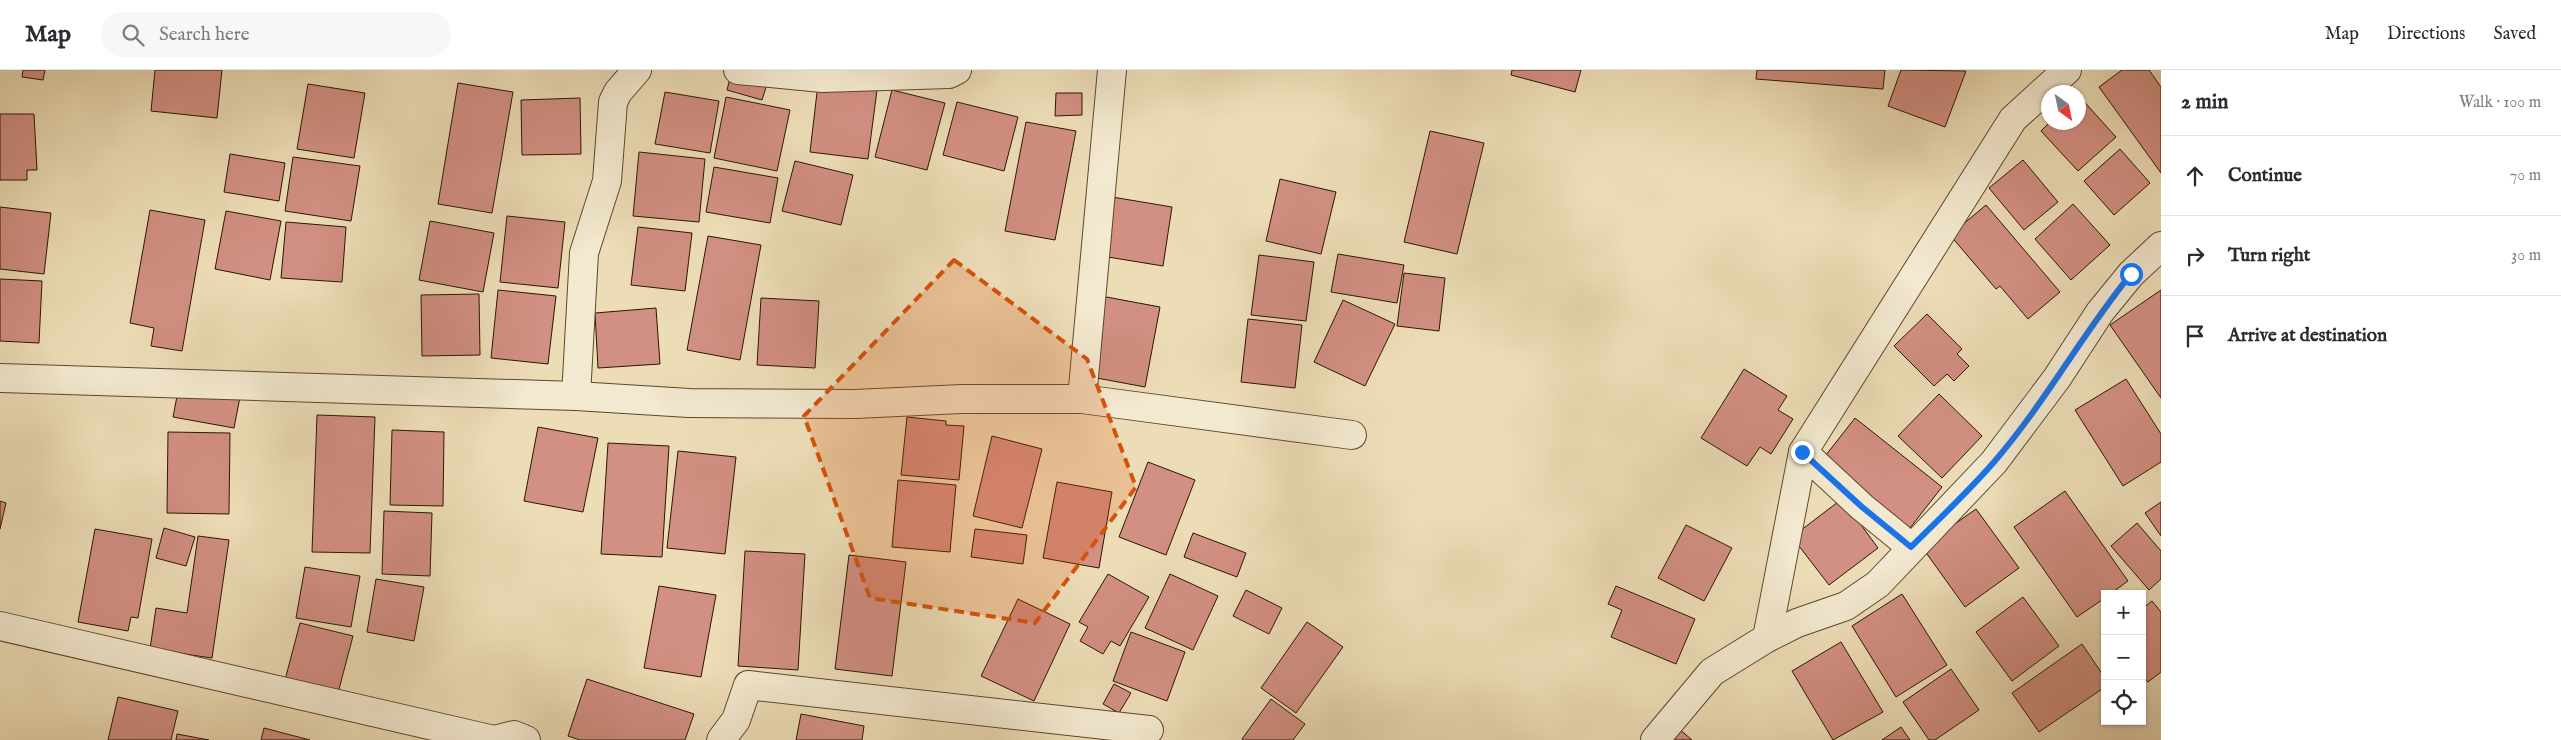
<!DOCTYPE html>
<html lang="en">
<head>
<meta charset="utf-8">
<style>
  :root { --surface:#fff; --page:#f7f7f7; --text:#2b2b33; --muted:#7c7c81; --line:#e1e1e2 }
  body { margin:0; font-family:"IM FELL English",serif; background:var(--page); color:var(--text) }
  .controls { position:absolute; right:15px; bottom:15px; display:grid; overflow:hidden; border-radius:0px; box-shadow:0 1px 4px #0004 }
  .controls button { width:45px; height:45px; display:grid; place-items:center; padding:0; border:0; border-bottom:1px solid var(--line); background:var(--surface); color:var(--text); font:25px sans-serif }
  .compass { position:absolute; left:2041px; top:15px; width:45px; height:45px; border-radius:50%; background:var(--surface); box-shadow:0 1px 4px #0004; rotate:147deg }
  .stop { position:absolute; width:15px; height:15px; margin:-11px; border:4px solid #1a73e8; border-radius:50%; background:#fff }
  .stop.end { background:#1a73e8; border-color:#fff; box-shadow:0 1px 5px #0008 }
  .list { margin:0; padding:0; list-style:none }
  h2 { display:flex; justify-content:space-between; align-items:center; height:65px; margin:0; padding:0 20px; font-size:21px }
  h2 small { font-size:16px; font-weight:400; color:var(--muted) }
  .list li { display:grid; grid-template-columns:32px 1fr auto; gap:15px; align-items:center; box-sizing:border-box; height:80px; padding:0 20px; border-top:1px solid var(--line) }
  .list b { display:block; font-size:19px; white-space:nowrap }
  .list em { font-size:16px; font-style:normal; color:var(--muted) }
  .icon { flex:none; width:28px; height:28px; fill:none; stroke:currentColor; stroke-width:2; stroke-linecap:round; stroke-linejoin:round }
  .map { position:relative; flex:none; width:2161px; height:670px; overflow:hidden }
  header { display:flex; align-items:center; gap:30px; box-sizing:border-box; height:70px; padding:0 25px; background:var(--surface); border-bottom:1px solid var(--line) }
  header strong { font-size:24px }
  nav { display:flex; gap:28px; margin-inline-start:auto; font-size:18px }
  .search { width:350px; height:45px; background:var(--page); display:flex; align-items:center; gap:12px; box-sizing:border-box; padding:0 18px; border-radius:28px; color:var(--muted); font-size:19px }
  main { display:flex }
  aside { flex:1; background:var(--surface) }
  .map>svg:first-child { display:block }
</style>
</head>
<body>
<header>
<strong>Map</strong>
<div class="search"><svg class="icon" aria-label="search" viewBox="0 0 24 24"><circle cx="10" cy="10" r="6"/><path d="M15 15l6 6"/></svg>Search here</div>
<nav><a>Map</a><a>Directions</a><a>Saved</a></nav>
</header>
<main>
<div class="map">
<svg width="2161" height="670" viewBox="0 0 2161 670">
  <rect width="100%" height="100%" fill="#edddb7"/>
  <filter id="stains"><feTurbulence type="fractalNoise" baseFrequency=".004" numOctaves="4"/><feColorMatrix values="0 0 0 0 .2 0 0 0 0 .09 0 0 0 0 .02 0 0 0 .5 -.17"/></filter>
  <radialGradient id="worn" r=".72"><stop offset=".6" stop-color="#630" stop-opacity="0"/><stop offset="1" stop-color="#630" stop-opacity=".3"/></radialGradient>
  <!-- building -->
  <g fill="#d28f83" stroke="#2a1700">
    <path d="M23,0h22l-2,10 -21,-3z"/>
    <path d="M155,0h67l-5,48 -66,-7z"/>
    <path d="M1512,0h69l-6,22 -64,-17z"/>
    <path d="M1757,0h128l-2,19 -127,-10z"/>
    <path d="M1901,0l65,1 -21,56 -57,-21z"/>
    <path d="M2122,0h27l12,17v86l-62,-86z"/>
    <path d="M731,4l36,10 -5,16 -35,-10z"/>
    <path d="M458,13l55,9 -21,121 -54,-9z"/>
    <path d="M308,14l57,9 -11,65 -57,-9z"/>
    <path d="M818,14l59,6 -9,69 -58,-7z"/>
    <path d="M892,20l53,13 -18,67 -52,-13z"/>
    <path d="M665,22l54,9 -9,52 -55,-9z"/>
    <path d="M1056,23h26v22l-27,1z"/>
    <path d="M2079,26l37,41 -38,34 -37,-40 9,-9h28z"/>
    <path d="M726,27l64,13 -13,61 -63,-13z"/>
    <path d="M580,28l1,56 -59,1 -1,-55z"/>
    <path d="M957,32l61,15 -14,54 -61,-16z"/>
    <path d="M0,44h34l3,56h-10v10h-27z"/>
    <path d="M1026,52l50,9 -21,109 -50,-9z"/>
    <path d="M1430,61l54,12 -27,111 -53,-12z"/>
    <path d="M2120,79l30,34 -36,32 -30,-34z"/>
    <path d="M639,82l66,7 -6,63 -66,-6z"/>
    <path d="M230,84l55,9 -6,38 -55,-9z"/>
    <path d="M293,87l67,9 -9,55 -66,-10z"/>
    <path d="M2023,90l35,42 -34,28 -35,-42z"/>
    <path d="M795,91l58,14 -12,50 -59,-14z"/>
    <path d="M714,97l64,11 -8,45 -64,-11z"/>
    <path d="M1280,109l56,13 -15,62 -55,-13z"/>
    <path d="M1112,127l60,10 -9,59 -61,-10z"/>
    <path d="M2073,134l37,41 -39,35 -36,-41z"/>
    <path d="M1986,135l74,87 -32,27 -28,-33 -4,3 -46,-54z"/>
    <path d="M0,137l51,6 -7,61 -44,-5z"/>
    <path d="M150,140l55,10 -23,131 -31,-5 3,-18 -24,-5z"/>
    <path d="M226,141l55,10 -11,59 -55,-11z"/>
    <path d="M507,146l58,6 -7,66 -58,-6z"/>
    <path d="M430,151l64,12 -11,59 -64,-12z"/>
    <path d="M286,152l60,5 -4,55 -61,-4z"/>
    <path d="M638,157l54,6 -7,58 -54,-6z"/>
    <path d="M708,166l53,9 -21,115 -53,-10z"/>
    <path d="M1338,184l66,11 -7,38 -66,-11z"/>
    <path d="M1259,185l55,7 -8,59 -55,-6z"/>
    <path d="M1404,203l41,5 -6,53 -42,-5z"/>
    <path d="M0,209l42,2 -3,62 -39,-2z"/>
    <path d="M498,220l58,6 -8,68 -57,-6z"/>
    <path d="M2161,220v108l-51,-73z"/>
    <path d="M479,224l1,61 -58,1 -1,-61z"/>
    <path d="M1101,226l59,11 -15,80 -59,-11z"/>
    <path d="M761,228l58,3 -4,67 -58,-3z"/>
    <path d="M1343,230l52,24 -30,62 -51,-24z"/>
    <path d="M656,238l4,56 -62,4 -3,-55z"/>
    <path d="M1927,244l35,35 -5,5 12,12 -15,15 -7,-7 -13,12 -40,-40z"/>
    <path d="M1248,249l54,6 -7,63 -54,-6z"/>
    <path d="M1744,299l43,27 -9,14 15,9 -22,35 -11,-7 -13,19 -46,-28z"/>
    <path d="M2126,309l35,55v28l-38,24 -48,-76z"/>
    <path d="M179,316l61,11 -6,31 -61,-11z"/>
    <path d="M1939,324l43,42 -40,42 -44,-42z"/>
    <path d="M317,345l58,2 -5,136 -58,-1z"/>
    <path d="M907,347l39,4v4l18,1 -5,54 -58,-5z"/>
    <path d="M1855,348l87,69 -32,41 -88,-68z"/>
    <path d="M538,357l60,11 -15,74 -59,-11z"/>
    <path d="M392,360l52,2 -1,74 -53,-1z"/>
    <path d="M168,362l62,1 -1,81 -62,-1z"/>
    <path d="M992,366l50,13 -20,79 -49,-12z"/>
    <path d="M608,373l61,3 -7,111 -61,-3z"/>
    <path d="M678,381l58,6 -11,97 -58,-6z"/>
    <path d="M1148,392l47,18 -29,75 -47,-18z"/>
    <path d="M898,410l58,5 -6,67 -58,-5z"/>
    <path d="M1057,412l55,10 -13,76 -56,-10z"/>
    <path d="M2065,421l63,90 -18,13h-5v4l-28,19 -63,-90z"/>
    <path d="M1842,429l36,49 -49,37 -37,-48z"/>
    <path d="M0,431l6,2 -6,26z"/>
    <path d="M2161,432v34l-16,-23z"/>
    <path d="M1976,439l43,59 -54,39 -43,-60z"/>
    <path d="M384,441l48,2 -2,63 -48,-2z"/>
    <path d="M2137,453l24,28v28l-12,11 -38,-44z"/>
    <path d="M1686,455l46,23 -28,53 -46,-23z"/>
    <path d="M164,458l31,9 -9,29 -30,-8z"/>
    <path d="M95,459l57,10 -14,79 -7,-1 -3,14 -50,-9z"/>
    <path d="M975,459l52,6 -4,29 -52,-7z"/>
    <path d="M1193,463l53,20 -9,24 -53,-20z"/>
    <path d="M198,466l31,4 -17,118 -62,-9 6,-41 31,5z"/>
    <path d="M745,481l60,3 -7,116 -60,-4z"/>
    <path d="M849,485l57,7 -14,114 -57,-7z"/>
    <path d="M305,497l55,9 -9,51 -55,-9z"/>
    <path d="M1108,504l41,23 -29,49 -9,-5 -8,13 -23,-13 8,-14 -9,-5z"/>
    <path d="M1170,504l48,22 -25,54 -48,-22z"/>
    <path d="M376,509l48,8 -10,54 -47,-9z"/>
    <path d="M659,516l57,9 -15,82 -57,-9z"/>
    <path d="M1616,516l79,33 -19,45 -65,-27 11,-27 -14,-6z"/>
    <path d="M1246,520l36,18 -13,26 -36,-18z"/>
    <path d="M1902,524l45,71 -51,32 -44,-71z"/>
    <path d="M2023,527l36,49 -47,35 -36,-49z"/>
    <path d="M1018,529l52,25 -36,77 -53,-25z"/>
    <path d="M2152,531l9,11v60l-13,10 -6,-7v-66z"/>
    <path d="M1307,552l36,25 -47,66 -35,-25z"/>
    <path d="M300,553l53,13 -15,57 -53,-13z"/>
    <path d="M1131,562l54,20 -18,49 -54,-20z"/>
    <path d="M1841,572l42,70 -50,28 -41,-69z"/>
    <path d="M2082,574l23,34v9l-66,45 -27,-39z"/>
    <path d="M1951,599l28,41 -44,30h-6l-26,-38z"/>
    <path d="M587,609l107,35 -9,26h-105l-12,-4z"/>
    <path d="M1114,614l17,9 -12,20 -16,-9z"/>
    <path d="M118,627l60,14 -7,29h-63z"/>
    <path d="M1271,629l34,25 -12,16h-49l-2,-1z"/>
    <path d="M801,644l63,12 -2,14h-66z"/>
    <path d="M1901,657l9,13h-28z"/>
    <path d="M264,658l46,12h-49z"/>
    <path d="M1678,658l14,12h-25z"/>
    <path d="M177,664l32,6h-33z"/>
  </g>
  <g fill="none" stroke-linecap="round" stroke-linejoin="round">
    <defs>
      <g id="street">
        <path d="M738,0l84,8 127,-4 8,-4"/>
        <path d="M0,308l576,18 113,7 166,1 107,-5h120l270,36"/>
        <path d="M576,326l8,-143 23,-72 6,-79 5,-10 19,-22"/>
        <path d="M1082,329l30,-329"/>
        <path d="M1803,382l59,55 49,40"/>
        <path d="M0,556l494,114"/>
        <path d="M1767,568l36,-186 210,-333 54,-49"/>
        <path d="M494,670l20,-5 12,5"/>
        <path d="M721,670l15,-20 12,-35 401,45"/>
        <path d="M1655,670l57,-68 55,-34 30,-15 49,-17 32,-22 116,-122 63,-84 43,-66 31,-38 30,-28"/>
      </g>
    </defs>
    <!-- street casing -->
    <use href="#street" stroke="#5b482e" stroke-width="30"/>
    <!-- street -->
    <use href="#street" stroke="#f3e9d0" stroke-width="28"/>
  </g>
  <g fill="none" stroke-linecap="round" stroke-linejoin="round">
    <!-- route -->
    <path stroke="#1a73e8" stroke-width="6" d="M1802,382l60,55 49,40c28,-28 57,-55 83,-85 51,-59 88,-128 137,-188"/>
  </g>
  <!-- marked area -->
  <path fill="#d5520b" fill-opacity="0.2" stroke="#d5520b" stroke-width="4" stroke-dasharray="10 6" stroke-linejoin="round" d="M954,190l133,99 49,128 -101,136 -165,-25 -66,-182z"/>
  <rect width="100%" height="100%" filter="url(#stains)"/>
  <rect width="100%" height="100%" fill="url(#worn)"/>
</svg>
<div class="controls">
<button>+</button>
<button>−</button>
<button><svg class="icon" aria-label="locate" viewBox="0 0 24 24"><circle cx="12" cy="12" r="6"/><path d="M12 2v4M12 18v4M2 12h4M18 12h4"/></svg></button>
</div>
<svg class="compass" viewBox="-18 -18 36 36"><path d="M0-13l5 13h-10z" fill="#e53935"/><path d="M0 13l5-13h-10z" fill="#7c7c81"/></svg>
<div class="stop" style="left:2131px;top:204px"></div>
<div class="stop end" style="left:1802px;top:382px"></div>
</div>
<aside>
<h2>2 min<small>Walk · 100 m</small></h2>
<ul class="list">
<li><svg class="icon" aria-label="ahead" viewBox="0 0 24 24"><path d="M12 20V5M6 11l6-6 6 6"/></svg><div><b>Continue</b></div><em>70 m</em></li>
<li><svg class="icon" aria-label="right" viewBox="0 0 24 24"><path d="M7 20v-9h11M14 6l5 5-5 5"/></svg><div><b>Turn right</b></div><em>30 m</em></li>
<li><svg class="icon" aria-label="arrive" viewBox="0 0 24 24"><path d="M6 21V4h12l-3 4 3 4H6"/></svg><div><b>Arrive at destination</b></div></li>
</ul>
</aside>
</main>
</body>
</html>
